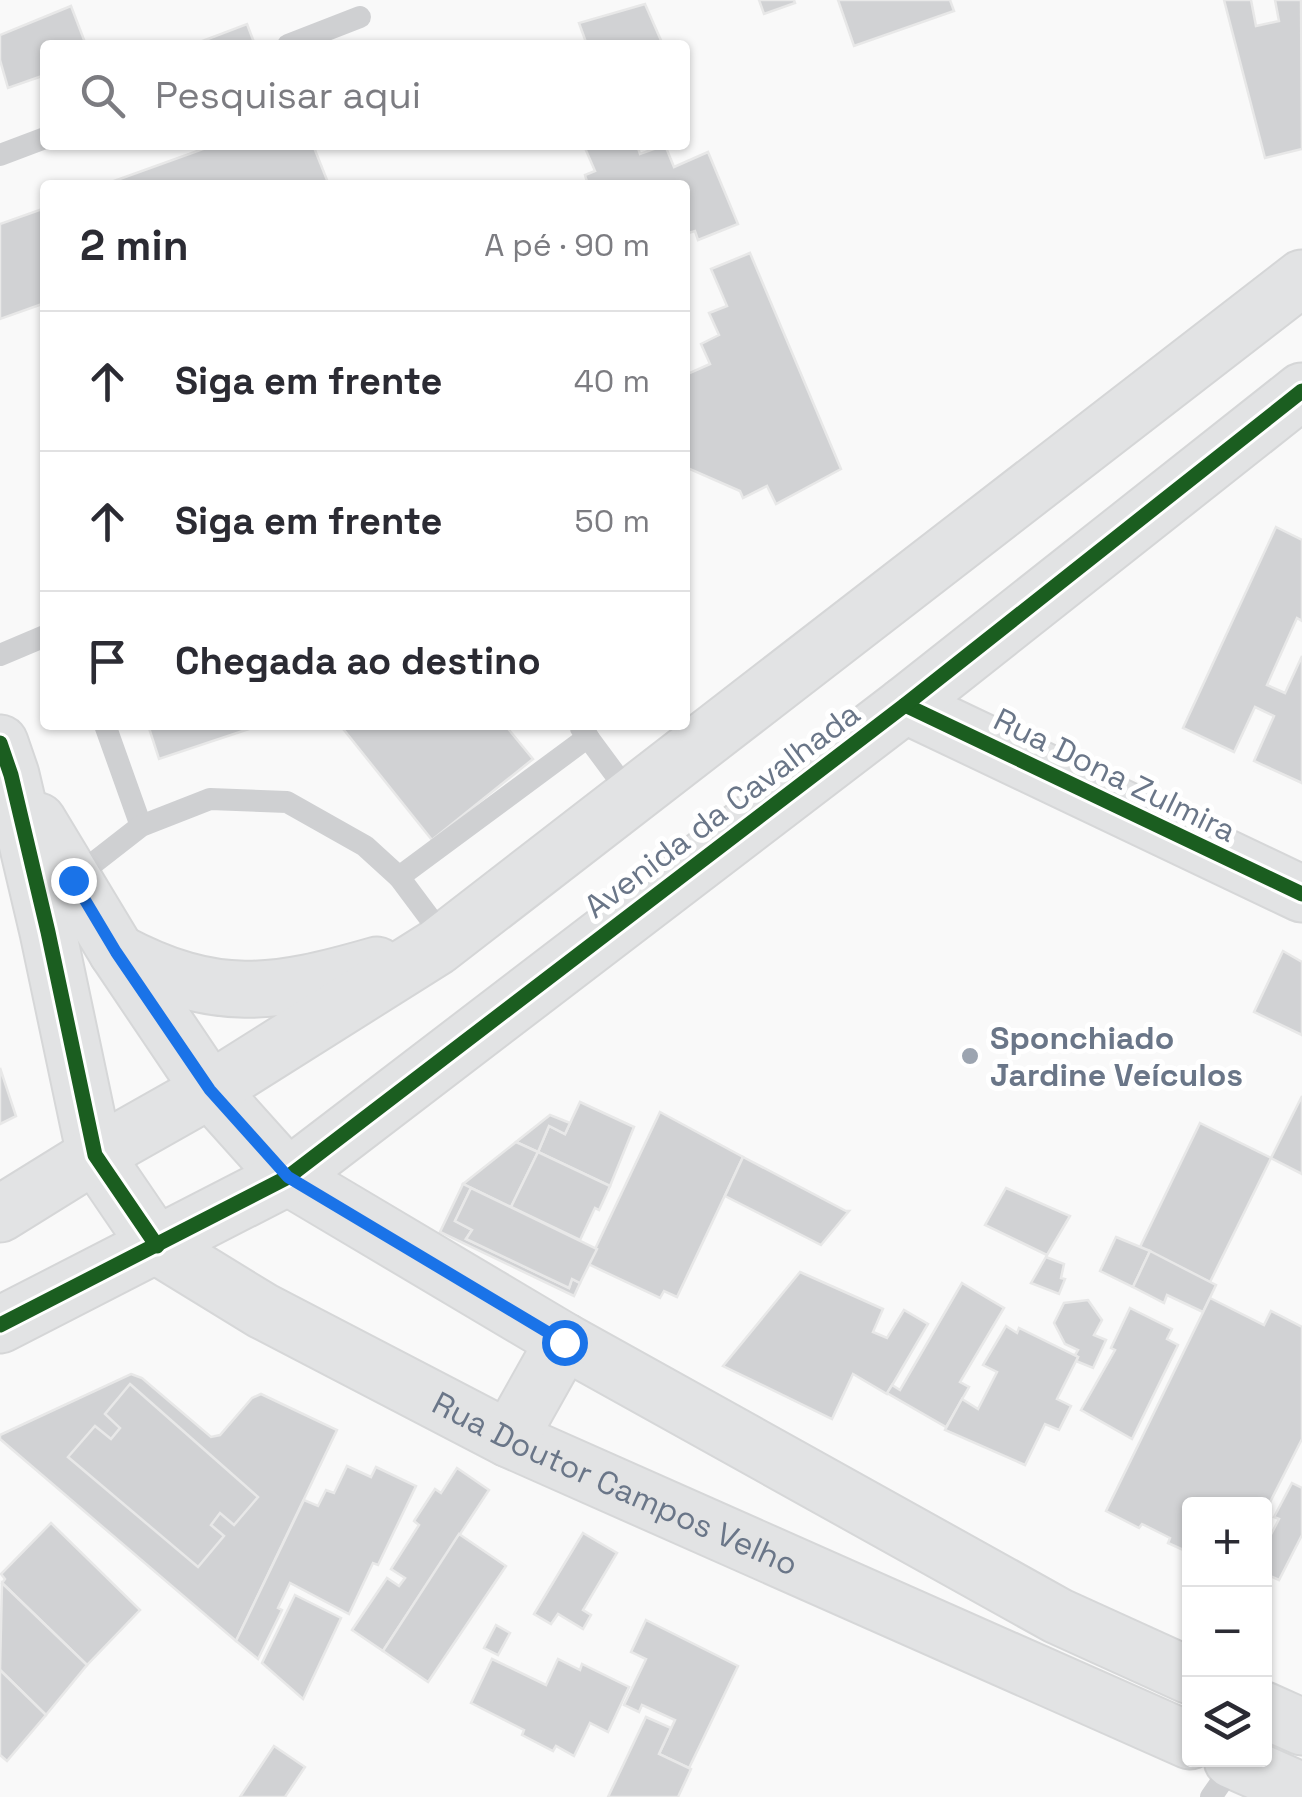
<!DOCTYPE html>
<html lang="pt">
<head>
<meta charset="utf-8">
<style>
  :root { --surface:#fff; --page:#f2f2f3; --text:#2b2b33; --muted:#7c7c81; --line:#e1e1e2 }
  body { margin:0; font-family:"Space Grotesk",sans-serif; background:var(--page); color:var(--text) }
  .controls { position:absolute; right:30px; bottom:30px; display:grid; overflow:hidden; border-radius:10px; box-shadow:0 2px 8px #0004 }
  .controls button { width:90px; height:90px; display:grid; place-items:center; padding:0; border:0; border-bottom:2px solid var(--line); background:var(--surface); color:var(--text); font:50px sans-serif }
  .stop { position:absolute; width:30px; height:30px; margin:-22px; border:8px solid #1a73e8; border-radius:50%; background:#fff }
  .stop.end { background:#1a73e8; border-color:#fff; box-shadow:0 2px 10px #0008 }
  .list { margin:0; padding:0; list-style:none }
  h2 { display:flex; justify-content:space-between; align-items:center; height:130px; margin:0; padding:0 40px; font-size:42px }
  h2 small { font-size:32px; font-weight:400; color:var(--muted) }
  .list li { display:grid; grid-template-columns:65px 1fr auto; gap:30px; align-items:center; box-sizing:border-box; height:140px; padding:0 40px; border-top:2px solid var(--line) }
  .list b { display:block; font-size:38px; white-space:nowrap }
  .list em { font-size:32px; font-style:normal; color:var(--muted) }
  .icon { flex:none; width:55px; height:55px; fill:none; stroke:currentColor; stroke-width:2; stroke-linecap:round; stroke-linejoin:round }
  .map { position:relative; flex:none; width:1302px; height:1797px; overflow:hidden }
  .search { position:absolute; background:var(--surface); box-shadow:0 2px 8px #0004; left:40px; top:40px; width:650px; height:110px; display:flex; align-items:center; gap:25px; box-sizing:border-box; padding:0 35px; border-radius:10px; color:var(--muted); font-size:38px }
  .panel { position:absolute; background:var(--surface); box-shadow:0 2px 8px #0004; left:40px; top:180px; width:650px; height:550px; border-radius:10px }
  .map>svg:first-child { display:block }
</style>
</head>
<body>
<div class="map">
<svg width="1302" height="1797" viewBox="0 0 1302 1797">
  <rect width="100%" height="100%" fill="#f9f9f9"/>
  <!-- building -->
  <g fill="#d1d2d4" stroke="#e8e8e8" stroke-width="2.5">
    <path d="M759,0h35l1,3 -31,11z"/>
    <path d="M838,0h112l4,11 -100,35z"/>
    <path d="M1224,0h27l5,26 23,-5 -4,-21h26l1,149 -37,9z"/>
    <path d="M645,4l18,41h-76l-8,-22z"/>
    <path d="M71,6l15,39h-41v30l-37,13 -8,-28v-25z"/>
    <path d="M247,24l8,21h-63z"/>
    <path d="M214,145h99l16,40h-226z"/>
    <path d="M593,145h44l3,9 25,-9 9,22 34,-15 30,72 -40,16 -3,-9 -10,3v-49h-97l-3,-10 10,-4 -10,-23z"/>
    <path d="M45,208v95l-45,16v-95z"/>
    <path d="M750,253l91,216 -65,35 -9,-18 -24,12 -3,-7 -55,-24v-92l25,-11 -9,-20 18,-9 -10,-22 18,-7 -16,-37z"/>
    <path d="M1276,527l26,13v81l-5,-3 -30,67 18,8 17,-37v127l-48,-22 20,-45 -19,-9 -21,45 -51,-24z"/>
    <path d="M148,725h113l-102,34z"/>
    <path d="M340,725h165l28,34 -101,81z"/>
    <path d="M1283,951l19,11v73l-48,-23z"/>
    <path d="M0,1068l16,48 -16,8z"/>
    <path d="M1302,1096v78l-31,-16z"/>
    <path d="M580,1102l54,25 -24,59 -72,-34 11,-26 16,8z"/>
    <path d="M660,1112l83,45 -66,140 -13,-6 -4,7 -72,-34z"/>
    <path d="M550,1115l20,8 -5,11 -16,-8 -11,26 -22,-10z"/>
    <path d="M1200,1123l71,35 -61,124 -70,-35z"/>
    <path d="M516,1142l22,10 -27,55 -48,-23z"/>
    <path d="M538,1152l72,34 -11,24 -4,-2 -15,32 -69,-33z"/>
    <path d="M743,1157l103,54h3l-28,34 -96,-49z"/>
    <path d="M463,1184l8,4 -16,33 17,9 -6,9 103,49 3,-9 8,4 -6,13 -134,-64z"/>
    <path d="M471,1188l126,61 -17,34 -8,-4 -3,9 -103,-49 6,-9 -17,-9z"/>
    <path d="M1006,1188l64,28 -23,39 -62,-30z"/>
    <path d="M1116,1237l34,14 -17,36 -33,-16z"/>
    <path d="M1150,1251l66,34 -13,27 -36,-17 -3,8 -31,-16z"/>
    <path d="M1046,1257l18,7 -3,14 4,1 -6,15 -28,-11z"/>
    <path d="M800,1272l83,37 -10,23 14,6 17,-28 24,14 -41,70 -34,-20 -21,45 -109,-53z"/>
    <path d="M962,1283l42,25 -44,74 9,5 -23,40 -59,-34 5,-8 8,5z"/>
    <path d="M1210,1298l54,27 7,-14 31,16v112l-38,75v-10h-74v49l-22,-10 2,-5 -28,-14 -3,4 -33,-17z"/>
    <path d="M1088,1300l14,20 -8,15 12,5 -13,28 -17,-7 2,-4 -3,-2 3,-5 -13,-6 -11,-21 10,-20z"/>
    <path d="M1130,1308l42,21 -5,10 11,6 -46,94 -51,-29 34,-60 -4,-2z"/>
    <path d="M1006,1326l11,7 2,-5 59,29 -21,42 14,7 -12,24 -14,-6 -20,41 -80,-35 17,-31 16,10 19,-37 -14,-7z"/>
    <path d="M131,1374l11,4 69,59 9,-2 32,-37 9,-4 76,36 -101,211 -236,-202v-4z"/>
    <path d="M130,1384l128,113 -24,28 -14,-12 -9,12 13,11 -26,31 -130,-110 27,-31 16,13 9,-11 -15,-14z"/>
    <path d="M347,1466l24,11 5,-10 40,19 -38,79 -5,-2 -24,51 -59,-31 -12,25 4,2 -24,49 -22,-18 68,-141 14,6 8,-16 8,3z"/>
    <path d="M457,1468l32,22 -106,161 -31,-21 35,-52 12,8 6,-8 -14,-9 28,-44 -5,-4 21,-32 6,4z"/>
    <path d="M1292,1483l10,5v47l-23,45 -15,-7v-25l15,-29 -5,-2z"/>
    <path d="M51,1523l89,87 -53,55 -85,-82 3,-4 -4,-5z"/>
    <path d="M583,1533l34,20 -34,57 8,5 -8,14 -25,-15 -7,10 -17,-10z"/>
    <path d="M459,1534l47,32 -78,116 -45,-31z"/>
    <path d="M2,1583l85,82 -41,50 -46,-45z"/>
    <path d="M295,1595l46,23 -38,81 -41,-36z"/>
    <path d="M646,1620l92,46 -49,102 -30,-14 16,-34 -33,-15 -3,7 -15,-7 22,-46 -15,-7z"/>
    <path d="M496,1625l14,8 -12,22 -14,-7z"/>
    <path d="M492,1659l54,26 12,-26 22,11 2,-6 47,23 -21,45 -18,-9 -16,33 -18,-10 -3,5 -31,-16 2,-5 -53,-27z"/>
    <path d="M0,1670l46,45 -39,46 -7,-6z"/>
    <path d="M646,1717l25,11 -12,26 32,15 -13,28h-70z"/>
    <path d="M274,1746l31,21 -20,30h-45z"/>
  </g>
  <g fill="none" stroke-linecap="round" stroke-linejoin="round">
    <defs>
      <g id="secondary">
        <path d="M905,705l397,189"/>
        <path id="s1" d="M0,743l11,32 37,157 47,223 62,91 106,65 246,128 681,302"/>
        <path d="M38,821l79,131 93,138 78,87 276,164 494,275 132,60"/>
        <path d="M509,1439l55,-98"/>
        <path d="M1264,1710l38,17"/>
        <path d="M1232,1760l70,31"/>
      </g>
      <g id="primary">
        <path d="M117,952c98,52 156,43 260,13"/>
        <path d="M0,1214l95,-59 115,-65 227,-143 865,-669"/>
        <path d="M0,1325l288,-148 617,-472 397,-314"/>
      </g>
    </defs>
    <!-- secondary casing -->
    <use href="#secondary" stroke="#d6d7d8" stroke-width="59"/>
    <!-- primary casing -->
    <use href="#primary" stroke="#d5d6d7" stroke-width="59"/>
    <!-- lane -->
    <g stroke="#cfd0d2" stroke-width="22">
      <path d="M288,45l72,-28"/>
      <path d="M0,155l45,-17"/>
      <path d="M0,655l45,-19"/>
      <path d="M105,725l36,101"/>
      <path d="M581,728l51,69"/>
      <path d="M399,877l189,-140"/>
      <path d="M73,879l68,-53 69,-27 77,3 78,44 34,31 47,63"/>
      <path d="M1211,1797l25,-36"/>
    </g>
    <!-- secondary -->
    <use href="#secondary" stroke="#e2e3e4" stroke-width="55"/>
    <!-- primary -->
    <use href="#primary" stroke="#e2e3e4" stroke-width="55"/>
    <defs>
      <g id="cycleway">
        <path d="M905,705l397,189"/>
        <path d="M0,743l11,32 37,157 47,223 62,91"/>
        <path d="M0,1325l288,-148 617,-472 397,-314"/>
      </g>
    </defs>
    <!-- cycleway casing -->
    <use href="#cycleway" stroke="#fff" stroke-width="21"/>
    <!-- cycleway -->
    <use href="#cycleway" stroke="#1b5e20" stroke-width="15"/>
  </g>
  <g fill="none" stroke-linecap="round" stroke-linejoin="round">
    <!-- route -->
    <path stroke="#1a73e8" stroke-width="12" d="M73,880l43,72 94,138 78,87 276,165"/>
  </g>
  <!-- markers -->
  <circle fill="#9ca4b0" stroke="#fff" stroke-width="4" cx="970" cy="1056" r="10"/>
  <g text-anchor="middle" stroke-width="10" stroke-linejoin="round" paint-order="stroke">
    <!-- street labels -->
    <g font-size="32" fill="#6a7688" stroke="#fff">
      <text transform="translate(1115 775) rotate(26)" y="11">Rua Dona Zulmira</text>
      <text transform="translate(722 810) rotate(-37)" y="11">Avenida da Cavalhada</text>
      <text dy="11" stroke="none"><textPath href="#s1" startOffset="1050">Rua Doutor Campos Velho</textPath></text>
    </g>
    <!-- poi labels -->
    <g font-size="32" font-weight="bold" fill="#6a7688" stroke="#fff" text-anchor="start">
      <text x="990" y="1049">Sponchiado<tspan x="990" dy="37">Jardine Veículos</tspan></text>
    </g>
  </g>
</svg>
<div class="controls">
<button>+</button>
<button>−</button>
<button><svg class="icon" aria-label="layers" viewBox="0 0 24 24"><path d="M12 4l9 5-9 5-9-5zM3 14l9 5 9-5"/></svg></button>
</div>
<div class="stop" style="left:564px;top:1342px"></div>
<div class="stop end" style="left:73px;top:880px"></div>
<div class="search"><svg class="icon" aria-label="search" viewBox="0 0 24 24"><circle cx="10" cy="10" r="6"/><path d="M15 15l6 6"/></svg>Pesquisar aqui</div>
<section class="panel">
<h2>2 min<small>A pé · 90 m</small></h2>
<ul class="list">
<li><svg class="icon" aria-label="ahead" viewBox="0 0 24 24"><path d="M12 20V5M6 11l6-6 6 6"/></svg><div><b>Siga em frente</b></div><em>40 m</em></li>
<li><svg class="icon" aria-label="ahead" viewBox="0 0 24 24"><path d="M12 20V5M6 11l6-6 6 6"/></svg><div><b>Siga em frente</b></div><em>50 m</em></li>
<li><svg class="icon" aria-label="arrive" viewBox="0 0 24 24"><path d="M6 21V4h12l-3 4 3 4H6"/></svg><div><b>Chegada ao destino</b></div></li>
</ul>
</section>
</div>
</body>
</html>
